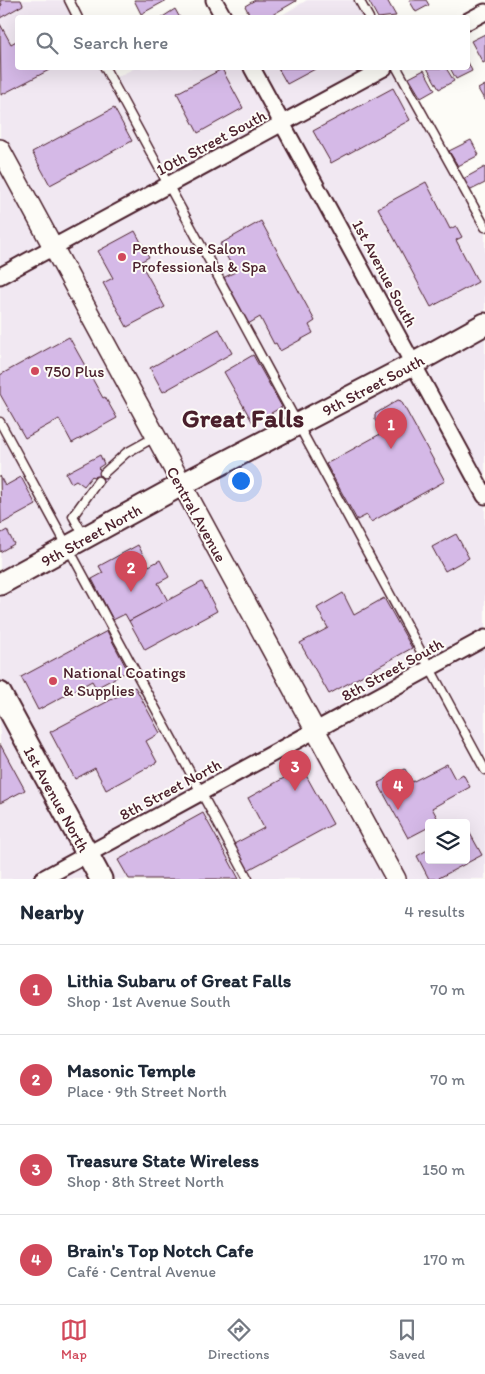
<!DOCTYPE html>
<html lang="en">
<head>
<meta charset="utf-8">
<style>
  :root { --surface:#fff; --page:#f6f6f7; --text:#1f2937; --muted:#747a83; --line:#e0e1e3; --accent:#d1495b }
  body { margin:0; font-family:Itim,sans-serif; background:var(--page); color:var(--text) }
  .controls { position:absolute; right:15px; bottom:15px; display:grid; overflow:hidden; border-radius:5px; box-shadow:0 5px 20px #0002 }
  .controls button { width:45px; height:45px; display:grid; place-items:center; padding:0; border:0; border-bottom:1px solid var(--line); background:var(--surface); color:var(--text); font:25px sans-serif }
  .you { position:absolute; left:240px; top:480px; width:18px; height:18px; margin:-12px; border:4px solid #fff; border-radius:50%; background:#1a73e8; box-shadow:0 0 0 8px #1a73e833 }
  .badge { display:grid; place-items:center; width:32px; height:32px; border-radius:50%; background:var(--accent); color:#fff; font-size:16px; font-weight:700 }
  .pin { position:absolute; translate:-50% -41px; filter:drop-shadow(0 1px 2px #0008) }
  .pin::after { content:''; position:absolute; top:26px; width:18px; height:15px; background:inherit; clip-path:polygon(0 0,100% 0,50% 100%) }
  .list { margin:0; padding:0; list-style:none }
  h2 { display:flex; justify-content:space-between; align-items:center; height:65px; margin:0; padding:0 20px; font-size:21px }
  h2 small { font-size:16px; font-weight:400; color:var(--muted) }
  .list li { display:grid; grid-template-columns:32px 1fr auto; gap:15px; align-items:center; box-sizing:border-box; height:90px; padding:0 20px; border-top:1px solid var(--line) }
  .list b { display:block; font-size:19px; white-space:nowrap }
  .list p { margin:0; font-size:16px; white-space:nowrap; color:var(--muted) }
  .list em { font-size:16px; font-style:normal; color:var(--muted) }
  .icon { flex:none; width:28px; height:28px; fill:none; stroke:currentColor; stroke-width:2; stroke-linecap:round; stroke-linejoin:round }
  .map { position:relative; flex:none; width:485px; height:879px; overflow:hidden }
  .search { position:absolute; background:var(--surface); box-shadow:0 5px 20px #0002; left:15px; right:15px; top:15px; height:55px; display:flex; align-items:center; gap:12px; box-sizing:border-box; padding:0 18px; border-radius:5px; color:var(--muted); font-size:19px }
  .sheet { height:425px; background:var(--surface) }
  nav { display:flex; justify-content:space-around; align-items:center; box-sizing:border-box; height:70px; border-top:1px solid var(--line); background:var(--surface); font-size:14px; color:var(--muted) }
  nav a { display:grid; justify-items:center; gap:2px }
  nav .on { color:var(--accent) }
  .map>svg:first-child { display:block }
</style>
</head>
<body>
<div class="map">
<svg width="485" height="879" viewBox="0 0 485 879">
  <rect width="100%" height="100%" fill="#fdfcf7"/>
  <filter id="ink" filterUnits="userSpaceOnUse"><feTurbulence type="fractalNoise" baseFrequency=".02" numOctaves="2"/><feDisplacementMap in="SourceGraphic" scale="10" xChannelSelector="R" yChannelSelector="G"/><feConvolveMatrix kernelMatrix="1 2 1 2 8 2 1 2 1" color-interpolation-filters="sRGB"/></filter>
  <g filter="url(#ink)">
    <!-- built -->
    <g fill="#f1e8f2" fill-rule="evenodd">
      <path d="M0,0h69l9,17 -60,1v50h86l7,12 24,-12h262l88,160v651h-485zM429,823h37v37h-37z"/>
      <path d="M307,0h52l10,18h-92z"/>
    </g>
    <!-- building -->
    <g fill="#d5b9e7" stroke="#4a1f2b">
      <path d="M0,0h21l2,5 -23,13v-12l2,-1z"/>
      <path d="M134,0h33l-26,14z"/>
      <path d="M255,0h41v1l-29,17h-16l-6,-12z"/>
      <path d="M368,0h19l9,16 -18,2z"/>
      <path d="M409,0h17l3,5 -13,7z"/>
      <path d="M175,9l5,9h-19z"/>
      <path d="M0,24l11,20 7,-4v28h35l-52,27z"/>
      <path d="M485,34v28l-2,1 -12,-22z"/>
      <path d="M468,62l4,9 -16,8 -6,-11h18z"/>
      <path d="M278,68h39l-30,16z"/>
      <path d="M427,68h19l8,13 -15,8z"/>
      <path d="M222,69l21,39 -45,25 -21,-40z"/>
      <path d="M424,70l11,20 -14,8 -12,-20z"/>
      <path d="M485,85v16l-7,-12z"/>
      <path d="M393,88l17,32 -79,43 -18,-32z"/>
      <path d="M114,108l18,33 -82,44 -18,-33z"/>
      <path d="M471,140l8,15 -21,11 -9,-15z"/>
      <path d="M485,167v16l-16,8 -6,-12z"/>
      <path d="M426,182l24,47 6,-3 6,11 -6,3 22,42 -47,25 -53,-99z"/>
      <path d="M261,221l54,100 -6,4 4,8 -33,18 -4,-8 -2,1 -14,-27 -12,7 -25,-46 12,-6 -15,-28z"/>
      <path d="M135,231l14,26 -9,5 25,45 -38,20 -24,-44 10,-5 -15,-27z"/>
      <path d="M219,329l13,24 -69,39 -13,-24z"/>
      <path d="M69,337l34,61 2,-1 12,21 -45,25 -13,-24 -34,19 -25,-44v-19z"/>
      <path d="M253,355l29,52 -29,16 -29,-51z"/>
      <path d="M398,400l3,1 44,80 -74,41 -4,-7 -10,5 -31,-56 56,-31 -7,-13v-6z"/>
      <path d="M100,455l4,9 -6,4 10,9 -6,7 -10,-8 -8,10 -8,-6 -5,3 -5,-10z"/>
      <path d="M0,476l5,10 16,-9 15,28 -35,19z"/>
      <path d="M7,530l7,14 -14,8v-18z"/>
      <path d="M456,534l13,24 -24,13 -13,-24z"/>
      <path d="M138,545l11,21 11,-6 9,17 -11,6 10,18 -39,20 -4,-7 -12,6 -21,-41 11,-6 -4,-7z"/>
      <path d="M202,582l15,29 -72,39 -16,-29z"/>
      <path d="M343,593l11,22 30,-17 28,50 -83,46 -29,-51 28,-15 -11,-20z"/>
      <path d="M107,631l21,40 -32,17 -4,-7 -54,29 -17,-33z"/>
      <path d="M135,687l25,46 -14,8 11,21 -51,28 -11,-22 -20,11 -25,-47z"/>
      <path d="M0,744l25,46 -25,13z"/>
      <path d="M447,764l8,15 8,-5 7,13 -38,21 7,13 -10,2v4l-21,11 -30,-55 27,-14 7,13z"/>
      <path d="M302,768l31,56 -85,46 -14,-26 30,-16 -16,-30z"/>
      <path d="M203,813l36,66h-110l-11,-19z"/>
      <path d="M467,828l15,27 -45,24h-8l-12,-23 12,-7v11h37z"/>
    </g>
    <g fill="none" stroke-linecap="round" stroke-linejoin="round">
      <defs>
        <g id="service">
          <path d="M69,0l9,18"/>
          <path d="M359,0l10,18"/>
          <path d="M105,68l380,702"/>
          <path d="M397,68l88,159"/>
          <path d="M0,422l248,457"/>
          <path d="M104,473l22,-20 29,-16"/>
          <path d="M84,536l-11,-20 25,-35"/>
        </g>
        <g id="minor">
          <path d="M214,0l10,18"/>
          <path d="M468,21l17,-9"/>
          <path d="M252,68l233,428"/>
          <path d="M0,276l384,-208"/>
          <path d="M42,879l443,-241"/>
        </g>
        <path id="tertiary" d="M0,149l396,730"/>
        <g id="secondary">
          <path d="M0,584l181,-99 232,-121 72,-40"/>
          <path d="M0,693l101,186"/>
        </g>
      </defs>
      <!-- service casing -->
      <use href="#service" stroke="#4a1f2b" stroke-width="11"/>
      <!-- minor casing -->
      <use href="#minor" stroke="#4a1f2b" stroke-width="19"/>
      <!-- tertiary casing -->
      <use href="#tertiary" stroke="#4a1f2b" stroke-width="22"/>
      <!-- secondary casing -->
      <use href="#secondary" stroke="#4a1f2b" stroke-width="25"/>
      <!-- service -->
      <use href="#service" stroke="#fdfcf7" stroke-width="8"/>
      <!-- minor -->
      <use href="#minor" stroke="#fdfcf7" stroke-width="15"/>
      <!-- tertiary -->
      <use href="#tertiary" stroke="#fdfcf7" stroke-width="19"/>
      <!-- secondary -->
      <use href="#secondary" stroke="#fdfcf7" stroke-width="21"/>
    </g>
  </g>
  <!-- markers -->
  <g fill="#d1495b" stroke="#fdfcf7" stroke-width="2">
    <circle cx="122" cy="257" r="5"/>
    <circle cx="35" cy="371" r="5"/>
    <circle cx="53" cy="681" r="5"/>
  </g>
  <g text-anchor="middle" stroke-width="4" stroke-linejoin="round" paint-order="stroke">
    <!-- street labels -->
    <g font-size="16" fill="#4a1f2b" stroke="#fdfcf7">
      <text transform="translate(211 142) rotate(-28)" y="6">10th Street South</text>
      <text transform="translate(385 273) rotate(62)" y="6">1st Avenue South</text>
      <text transform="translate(373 385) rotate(-28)" y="6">9th Street South</text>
      <text transform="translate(197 514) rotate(61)" y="6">Central Avenue</text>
      <text transform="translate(91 535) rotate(-29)" y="6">9th Street North</text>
      <text transform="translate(392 669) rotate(-29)" y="6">8th Street South</text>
      <text transform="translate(170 789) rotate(-28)" y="6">8th Street North</text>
      <text transform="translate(57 799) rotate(61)" y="6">1st Avenue North</text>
    </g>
    <!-- poi labels -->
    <g font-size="16" fill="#4a1f2b" stroke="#fdfcf7" text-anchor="start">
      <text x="132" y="254">Penthouse Salon<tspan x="132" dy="18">Professionals &amp; Spa</tspan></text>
      <text x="45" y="377">750 Plus</text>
      <text x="63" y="678">National Coatings<tspan x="63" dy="18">&amp; Supplies</tspan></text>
    </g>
    <!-- town labels -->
    <g font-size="26" font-weight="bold" fill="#4a1f2b" stroke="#fdfcf7">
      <text x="243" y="427">Great Falls</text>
    </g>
  </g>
</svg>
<div class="controls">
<button><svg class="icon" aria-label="layers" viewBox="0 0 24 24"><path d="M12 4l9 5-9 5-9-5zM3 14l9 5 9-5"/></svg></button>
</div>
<div class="you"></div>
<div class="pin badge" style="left:391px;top:449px">1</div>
<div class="pin badge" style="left:131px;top:592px">2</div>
<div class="pin badge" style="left:295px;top:791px">3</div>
<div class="pin badge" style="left:398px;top:810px">4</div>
<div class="search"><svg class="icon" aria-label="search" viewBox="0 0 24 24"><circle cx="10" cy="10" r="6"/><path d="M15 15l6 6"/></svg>Search here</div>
</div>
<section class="sheet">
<h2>Nearby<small>4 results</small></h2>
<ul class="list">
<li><span class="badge">1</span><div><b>Lithia Subaru of Great Falls</b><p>Shop · 1st Avenue South</p></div><em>70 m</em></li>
<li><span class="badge">2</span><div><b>Masonic Temple</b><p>Place · 9th Street North</p></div><em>70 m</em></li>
<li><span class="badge">3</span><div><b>Treasure State Wireless</b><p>Shop · 8th Street North</p></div><em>150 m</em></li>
<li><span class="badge">4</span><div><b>Brain's Top Notch Cafe</b><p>Café · Central Avenue</p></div><em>170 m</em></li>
</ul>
</section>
<nav>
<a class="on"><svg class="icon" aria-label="map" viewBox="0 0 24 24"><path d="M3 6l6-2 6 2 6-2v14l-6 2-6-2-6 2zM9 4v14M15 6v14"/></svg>Map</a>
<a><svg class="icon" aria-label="directions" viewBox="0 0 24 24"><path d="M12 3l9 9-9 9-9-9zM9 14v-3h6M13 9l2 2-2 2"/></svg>Directions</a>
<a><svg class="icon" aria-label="saved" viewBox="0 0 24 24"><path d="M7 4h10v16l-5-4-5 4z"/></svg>Saved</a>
</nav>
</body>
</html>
